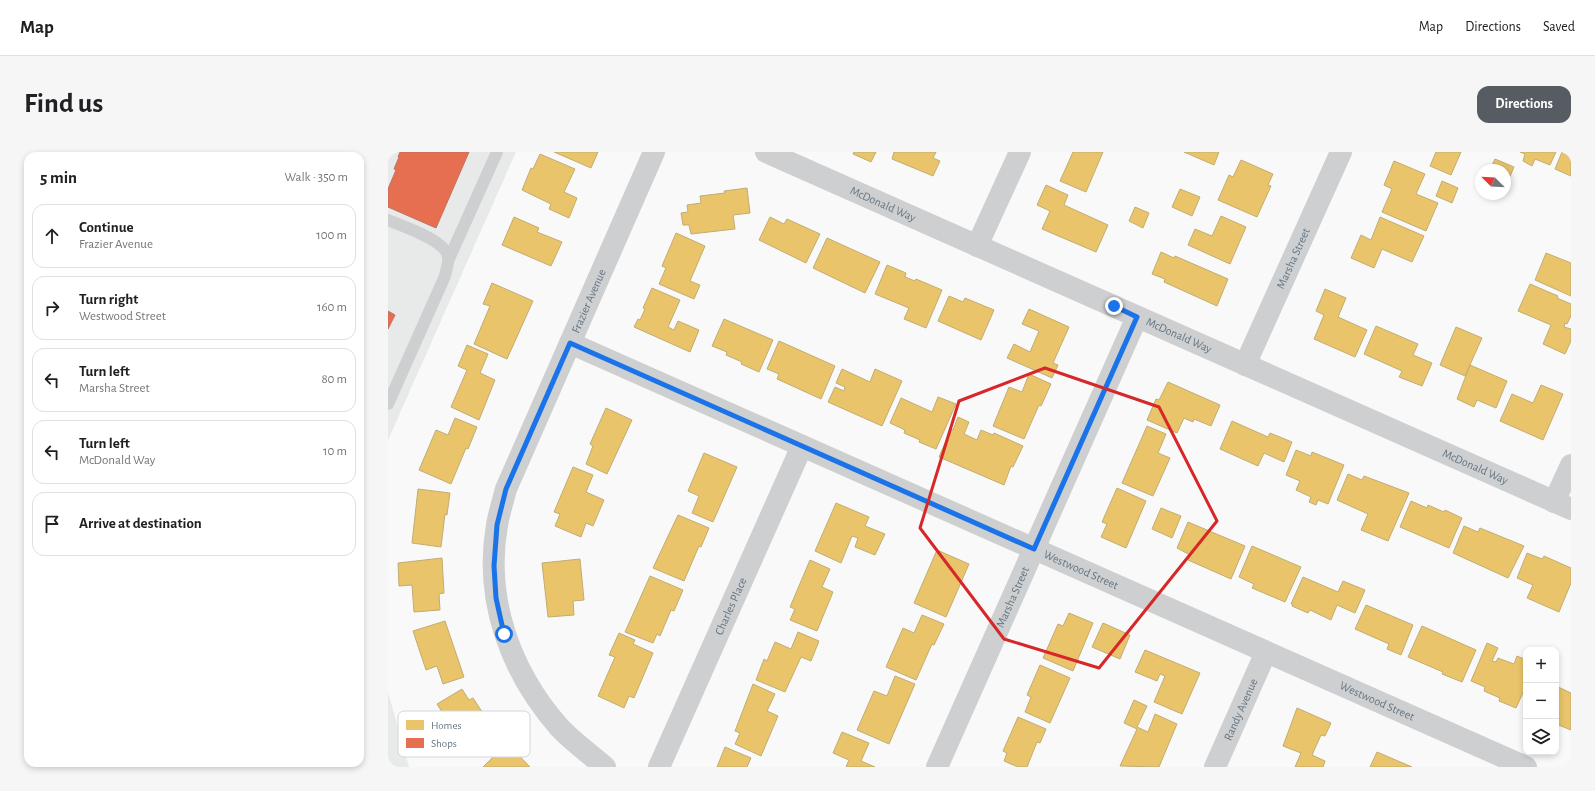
<!DOCTYPE html>
<html lang="en">
<head>
<meta charset="utf-8">
<style>
  :root { --surface:#fff; --page:#f6f6f6; --text:#202124; --muted:#757577; --line:#e0e0e0; --accent:#565c61 }
  body { margin:0; font-family:"Alegreya Sans",sans-serif; background:var(--page); color:var(--text) }
  .controls { position:absolute; right:12px; bottom:12px; display:grid; overflow:hidden; border-radius:8px; box-shadow:0 2px 6px #0003 }
  .controls button { width:36px; height:36px; display:grid; place-items:center; padding:0; border:0; border-bottom:1px solid var(--line); background:var(--surface); color:var(--text); font:20px sans-serif }
  .compass { position:absolute; left:1087px; top:12px; width:36px; height:36px; border-radius:50%; background:var(--surface); box-shadow:0 2px 6px #0003; rotate:294deg }
  .stop { position:absolute; width:12px; height:12px; margin:-9px; border:3px solid #1a73e8; border-radius:50%; background:#fff }
  .stop.end { background:#1a73e8; border-color:#fff; box-shadow:0 1px 4px #0008 }
  .list { margin:0; padding:0; list-style:none }
  h2 { display:flex; justify-content:space-between; align-items:center; height:52px; margin:0; padding:0 16px; font-size:17px }
  h2 small { font-size:13px; font-weight:400; color:var(--muted) }
  .list li { display:grid; grid-template-columns:26px 1fr auto; gap:12px; align-items:center; box-sizing:border-box; height:64px; margin:0 8px 8px; padding:0 8px; border:1px solid var(--line); border-radius:12px }
  .list b { display:block; font-size:15px; white-space:nowrap }
  .list p { margin:0; font-size:13px; white-space:nowrap; color:var(--muted) }
  .list em { font-size:13px; font-style:normal; color:var(--muted) }
  .icon { flex:none; width:22px; height:22px; fill:none; stroke:currentColor; stroke-width:2; stroke-linecap:round; stroke-linejoin:round }
  .map { position:relative; flex:none; width:1183px; height:615px; overflow:hidden; border-radius:12px }
  header { display:flex; align-items:center; gap:24px; box-sizing:border-box; height:56px; padding:0 20px; background:var(--surface); border-bottom:1px solid var(--line) }
  header strong { font-size:19px }
  nav { display:flex; gap:22px; margin-inline-start:auto; font-size:14px }
  .intro { display:flex; align-items:center; justify-content:space-between; box-sizing:border-box; height:96px; padding:0 24px }
  h1 { margin:0; font-size:28px }
  .button { padding:10px 18px; border-radius:12px; background:var(--accent); color:#fff; font-size:14px; font-weight:700 }
  main { display:flex; gap:24px; padding:0 24px }
  aside { flex:1; background:var(--surface); border-radius:12px; box-shadow:0 2px 6px #0003 }
  .map>svg:first-child { display:block }
</style>
</head>
<body>
<header>
<strong>Map</strong>
<nav><a>Map</a><a>Directions</a><a>Saved</a></nav>
</header>
<div class="intro"><h1>Find us</h1><a class="button">Directions</a></div>
<main>
<aside>
<h2>5 min<small>Walk · 350 m</small></h2>
<ul class="list">
<li><svg class="icon" aria-label="ahead" viewBox="0 0 24 24"><path d="M12 20V5M6 11l6-6 6 6"/></svg><div><b>Continue</b><p>Frazier Avenue</p></div><em>100 m</em></li>
<li><svg class="icon" aria-label="right" viewBox="0 0 24 24"><path d="M7 20v-9h11M14 6l5 5-5 5"/></svg><div><b>Turn right</b><p>Westwood Street</p></div><em>160 m</em></li>
<li><svg class="icon" aria-label="left" viewBox="0 0 24 24"><path d="M17 20v-9H6M10 6l-5 5 5 5"/></svg><div><b>Turn left</b><p>Marsha Street</p></div><em>80 m</em></li>
<li><svg class="icon" aria-label="left" viewBox="0 0 24 24"><path d="M17 20v-9H6M10 6l-5 5 5 5"/></svg><div><b>Turn left</b><p>McDonald Way</p></div><em>10 m</em></li>
<li><svg class="icon" aria-label="arrive" viewBox="0 0 24 24"><path d="M6 21V4h12l-3 4 3 4H6"/></svg><div><b>Arrive at destination</b></div></li>
</ul>
</aside>
<div class="map">
<svg width="1183" height="615" viewBox="0 0 1183 615">
  <rect width="100%" height="100%" fill="#f9f9f9"/>
  <!-- built -->
  <g fill="#e8e9e9">
    <path d="M0,0h128l-128,288z"/>
    <path d="M0,540l21,75h-21z"/>
  </g>
  <!-- homes -->
  <g fill="#e9c46a" stroke="#c1ad72">
    <path d="M166,0h44l-7,16z"/>
    <path d="M466,0h22l-5,10 -18,-8z"/>
    <path d="M506,0h42l-3,6 7,3 -7,15 -41,-17z"/>
    <path d="M685,0h30l-17,40 -26,-11z"/>
    <path d="M796,0h35l-5,13z"/>
    <path d="M1048,0h25l-10,23 -21,-9z"/>
    <path d="M1132,0h36l-6,13 -15,-6 -3,7 -9,-5 2,-7z"/>
    <path d="M1174,0h9v24l-16,-7z"/>
    <path d="M152,2l35,15 -11,23 13,6 -8,20 -20,-9 2,-5 -29,-14 9,-22 2,1z"/>
    <path d="M1107,7l19,8 -9,21v-18h-15z"/>
    <path d="M853,8l32,14 -5,11 3,1 -14,31 -39,-17 11,-25 4,2z"/>
    <path d="M1006,9l31,13 -9,20 22,9 -12,28 -44,-19 10,-23 -8,-4z"/>
    <path d="M1054,29l16,7 -6,15 -16,-7z"/>
    <path d="M658,33l22,10 -4,10 44,20 -12,27 -54,-23 8,-18 -13,-6z"/>
    <path d="M359,36l3,25 -17,2 2,14 -44,5 -2,-9h-6l-2,-12 7,-1 -1,-7 14,-2 -1,-7 25,-3 -1,-2z"/>
    <path d="M792,37l20,8 -8,19 -20,-9z"/>
    <path d="M747,55l14,6 -6,15 -14,-7z"/>
    <path d="M833,64l25,11 -16,37 -42,-19 7,-16 17,7z"/>
    <path d="M126,65l25,11 -2,4 25,10 -11,24 -49,-21z"/>
    <path d="M382,65l14,7 3,-5 33,15 -14,29 -47,-23z"/>
    <path d="M992,65l44,19 -12,26 -30,-13 -8,19 -23,-10 10,-23 10,5z"/>
    <path d="M288,81l29,13 -15,35 10,4 -6,14 -35,-15 7,-16 -4,-2z"/>
    <path d="M439,86l53,24 -15,31 -52,-25z"/>
    <path d="M773,100l13,6 1,-2 53,23 -11,27 -53,-24 1,-3 -13,-5z"/>
    <path d="M1158,101l25,10v33l-36,-16z"/>
    <path d="M499,113l19,8 -1,4 10,4 1,-2 26,11 -16,38 -22,-9 5,-11 -34,-14z"/>
    <path d="M104,131l41,18 -26,58 -33,-15 16,-38 -7,-2z"/>
    <path d="M1142,132l28,12 -1,2 14,6v12l-4,8 -2,-1 -1,4 7,2v12l-6,13 -22,-10 8,-19 -33,-14z"/>
    <path d="M264,136l28,12 -12,27 6,3 4,-9 21,9 -9,22 -56,-25 4,-8 2,1 5,-11 -2,-1z"/>
    <path d="M937,137l21,9 -8,19 29,13 -12,27 -41,-18 10,-24 -8,-4z"/>
    <path d="M561,144l14,6 2,-4 29,12 -13,30 -43,-19z"/>
    <path d="M641,157l40,18 -16,36 5,2 -6,13 -45,-20 7,-14 16,8 9,-21 -17,-7z"/>
    <path d="M336,167l49,21 -14,32 -18,-8 1,-2 -16,-7 1,-3 -15,-6z"/>
    <path d="M988,174l42,18 -5,11 19,8 -10,23 -23,-9 3,-6 -38,-17z"/>
    <path d="M1068,175l26,11 -17,38 -25,-11z"/>
    <path d="M391,189l56,25 -14,33 -44,-20 2,-5 -12,-5z"/>
    <path d="M79,193l21,9 -8,19 15,7 -16,40 -28,-13 16,-37 -9,-4z"/>
    <path d="M1082,213l37,16 -11,27 -19,-8 -3,7 -17,-8z"/>
    <path d="M454,217l28,13 5,-13 27,12 -20,45 -54,-24 7,-15 9,4 1,-4 -9,-4z"/>
    <path d="M641,222l22,10 -10,22 -2,-1 -15,34 -31,-13 16,-39 13,5z"/>
    <path d="M780,230l52,23 -9,21 -17,-7 -1,3 -9,-4 -7,15 -30,-13 9,-21 3,1z"/>
    <path d="M1153,233l22,9 -20,46 -43,-19 12,-27 21,9z"/>
    <path d="M550,245l18,7 -20,45 -17,-7 1,-2 -16,-7 1,-3 -15,-7 11,-25 31,14z"/>
    <path d="M218,256l26,12 -25,54 -21,-10 7,-18 -3,-2z"/>
    <path d="M570,265l11,5 -5,12 13,6 4,-10 12,5 1,-2 29,13 -10,21 -2,-1 -7,19 -65,-28 12,-28 2,1z"/>
    <path d="M67,266l22,9 -9,22 -2,-1 -15,36 -32,-14 17,-40 12,5z"/>
    <path d="M844,269l36,16 2,-4 22,9 -8,20 -20,-9 -6,13 -38,-17z"/>
    <path d="M759,274l19,8 -8,19 12,5 -17,38 -31,-13z"/>
    <path d="M908,298l15,6 1,-4 32,13 -16,39 -10,-4 -2,5 -7,-3 2,-5 -15,-7 4,-9 -14,-6z"/>
    <path d="M316,301l33,14 -24,55 -21,-9 7,-17 -11,-5z"/>
    <path d="M185,315l20,8 -7,17 18,8 -11,26 -7,-3 -5,14 -26,-11 5,-12 -6,-2z"/>
    <path d="M960,322l14,6 2,-4 45,17 -21,48 -27,-11 7,-16 -31,-14z"/>
    <path d="M729,336l29,13 -20,47 -25,-11 6,-13 -5,-2z"/>
    <path d="M30,337l32,4 -3,22 -2,-1 -4,33 -29,-4z"/>
    <path d="M1023,349l16,7 1,-3 16,7 1,-2 17,8 -13,30 -49,-21z"/>
    <path d="M448,351l33,14 -4,9 20,8 -10,21 -20,-8 3,-9 -6,-2 -11,27 -26,-12z"/>
    <path d="M773,356l20,8 -9,22 -20,-9z"/>
    <path d="M290,363l31,13 -8,19 -2,-1 -15,35 -31,-13z"/>
    <path d="M800,370l57,24 -14,33 -43,-19 2,-5 -13,-7z"/>
    <path d="M1076,374l14,6 2,-4 44,18 -16,32 -55,-25z"/>
    <path d="M864,394l49,21 -16,35 -33,-14 2,-4 -15,-7z"/>
    <path d="M549,398l32,14 -23,53 -32,-14z"/>
    <path d="M1139,401l15,6 2,-3 27,12v15l-12,29 -32,-14 6,-13 -16,-7z"/>
    <path d="M54,406l2,35 -5,1 1,16 -26,2 -2,-27 -13,1 -1,-23z"/>
    <path d="M192,407l4,41 -11,1 1,14 -26,2 -6,-54z"/>
    <path d="M422,408l20,9 -8,18 11,5 -16,39 -27,-11 5,-11 -5,-2z"/>
    <path d="M262,424l33,14 -9,21 -3,-1 -11,26 -3,-2 -4,9 -28,-11z"/>
    <path d="M915,425l35,15 5,-11 22,9 -10,23 -18,-8 -6,15 -21,-10 -2,3 -16,-7 1,-2h-2z"/>
    <path d="M978,453l47,20 -12,30 -14,-6 2,-5 -34,-15z"/>
    <path d="M681,461l24,10 -20,48 -30,-13 15,-34 5,2z"/>
    <path d="M534,463l22,9 -10,21 -2,-1 -16,36 -30,-13 17,-39 11,5z"/>
    <path d="M57,469l19,56 -21,7 -6,-18 -11,4 -13,-39z"/>
    <path d="M715,471l27,12 -10,24 -28,-12z"/>
    <path d="M1034,474l54,24 -14,32 -20,-8 1,-2 -35,-15z"/>
    <path d="M410,480l21,9 -8,20 -10,-4 -16,35 -29,-12 8,-21 3,2 8,-19 16,7z"/>
    <path d="M231,481l16,7 -2,4 20,9 -19,45 -5,-2 -5,12 -26,-12 17,-39 -6,-2z"/>
    <path d="M1099,491l11,5 -6,13 4,1 2,-4 16,6 3,-8 9,4v26l-10,22 -17,-7 1,-3 -16,-7 1,-4 -14,-6z"/>
    <path d="M757,498l55,23 -18,41 -28,-12 11,-26 -5,-2 -3,7 -22,-9z"/>
    <path d="M652,513l30,13 -20,45 -25,-11 6,-15 -4,-2z"/>
    <path d="M507,524l20,8 -26,60 -32,-14 17,-39 13,5z"/>
    <path d="M365,532l22,10 -8,17 11,5 -17,40 -26,-12 5,-11 -5,-2z"/>
    <path d="M1168,534l15,7v37l-15,-6z"/>
    <path d="M74,537l7,11 4,-2 27,41 -19,12 -11,-16 -10,6 -23,-37z"/>
    <path d="M746,548l13,6 -10,21 11,5 7,-18 22,10 -18,43 -39,-1 17,-37 -13,-6z"/>
    <path d="M909,556l34,15 -6,13 -4,-1 -9,20 13,6 -2,6h-28l6,-14 -18,-7z"/>
    <path d="M630,565l28,12 -6,14 -3,-1 -10,25h-9l-14,-6 3,-8 -4,-2z"/>
    <path d="M454,580l27,11 -8,18 14,6h-29l3,-7 -16,-7z"/>
    <path d="M119,591l23,24h-47z"/>
    <path d="M337,595l26,11 -4,9h-30z"/>
    <path d="M989,600l35,15h-42z"/>
  </g>
  <!-- shops -->
  <g fill="#e76f51" stroke="#c07160">
    <path d="M12,0h69l-33,76 -48,-21v-18l8,-19 -2,-1 5,-12h-1z"/>
    <path d="M0,159l7,4 -7,14z"/>
  </g>
  <g fill="none" stroke-linecap="round" stroke-linejoin="round">
    <!-- lane -->
    <g stroke="#cecfd0" stroke-width="12">
      <path d="M0,68c15,6 59,21 60,37 1,6 -2,13 -3,19l-57,128"/>
      <path d="M61,107l48,-107"/>
    </g>
    <!-- street -->
    <g stroke="#cecfd0" stroke-width="22">
      <path id="s1" d="M378,0l805,357"/>
      <path d="M589,94l43,-94"/>
      <path id="s2" d="M182,191l956,424"/>
      <path id="s3" d="M857,213l96,-213"/>
      <path d="M1166,350l17,-37"/>
      <path id="s4" d="M217,615c-15,-13 -32,-25 -46,-40 -49,-56 -75,-128 -62,-202 2,-12 6,-24 9,-36l148,-337"/>
      <path id="s5" d="M271,615l143,-321"/>
      <path id="s6" d="M549,615l200,-450"/>
      <path id="s7" d="M827,615l51,-115"/>
    </g>
  </g>
  <g fill="none" stroke-linecap="round" stroke-linejoin="round">
    <!-- route -->
    <path stroke="#1a73e8" stroke-width="5" d="M116,482l-8,-36 -2,-32 3,-41 9,-36 64,-146 464,206 103,-232 -23,-11"/>
  </g>
  <!-- marked area -->
  <path fill="none" stroke="#d62828" stroke-width="3" stroke-linejoin="round" d="M657,216l114,39 58,114 -118,147 -95,-29 -84,-111 39,-127z"/>
  <g text-anchor="middle" stroke-width="4" stroke-linejoin="round" paint-order="stroke">
    <!-- street labels -->
    <g font-size="12" fill="#657683" stroke="#fff">
      <text dy="4" stroke="none"><textPath href="#s1" startOffset="128">McDonald Way</textPath></text>
      <text dy="4" stroke="none"><textPath href="#s3" startOffset="117">Marsha Street</textPath></text>
      <text dy="4" stroke="none"><textPath href="#s4" startOffset="522">Frazier Avenue</textPath></text>
      <text dy="4" stroke="none"><textPath href="#s1" startOffset="452">McDonald Way</textPath></text>
      <text dy="4" stroke="none"><textPath href="#s1" startOffset="776">McDonald Way</textPath></text>
      <text dy="4" stroke="none"><textPath href="#s2" startOffset="559">Westwood Street</textPath></text>
      <text dy="4" stroke="none"><textPath href="#s6" startOffset="186">Marsha Street</textPath></text>
      <text dy="4" stroke="none"><textPath href="#s5" startOffset="176">Charles Place</textPath></text>
      <text dy="4" stroke="none"><textPath href="#s2" startOffset="883">Westwood Street</textPath></text>
      <text dy="4" stroke="none"><textPath href="#s7" startOffset="63">Randy Avenue</textPath></text>
    </g>
  </g>
  <!-- legend -->
  <rect x="10" y="559" width="132" height="46" rx="6" fill="#fff" stroke="#d1d6da" stroke-width="1"/>
  <rect x="18" y="568" width="18" height="10" fill="#e9c46a"/>
  <rect x="18" y="586" width="18" height="10" fill="#e76f51"/>
  <g font-size="11" fill="#657683">
    <text x="43" y="577">Homes</text>
    <text x="43" y="595">Shops</text>
  </g>
</svg>
<div class="controls">
<button>+</button>
<button>−</button>
<button><svg class="icon" aria-label="layers" viewBox="0 0 24 24"><path d="M12 4l9 5-9 5-9-5zM3 14l9 5 9-5"/></svg></button>
</div>
<svg class="compass" viewBox="-18 -18 36 36"><path d="M0-13l5 13h-10z" fill="#e53935"/><path d="M0 13l5-13h-10z" fill="#757577"/></svg>
<div class="stop" style="left:116px;top:482px"></div>
<div class="stop end" style="left:726px;top:154px"></div>
</div>
</main>
</body>
</html>
